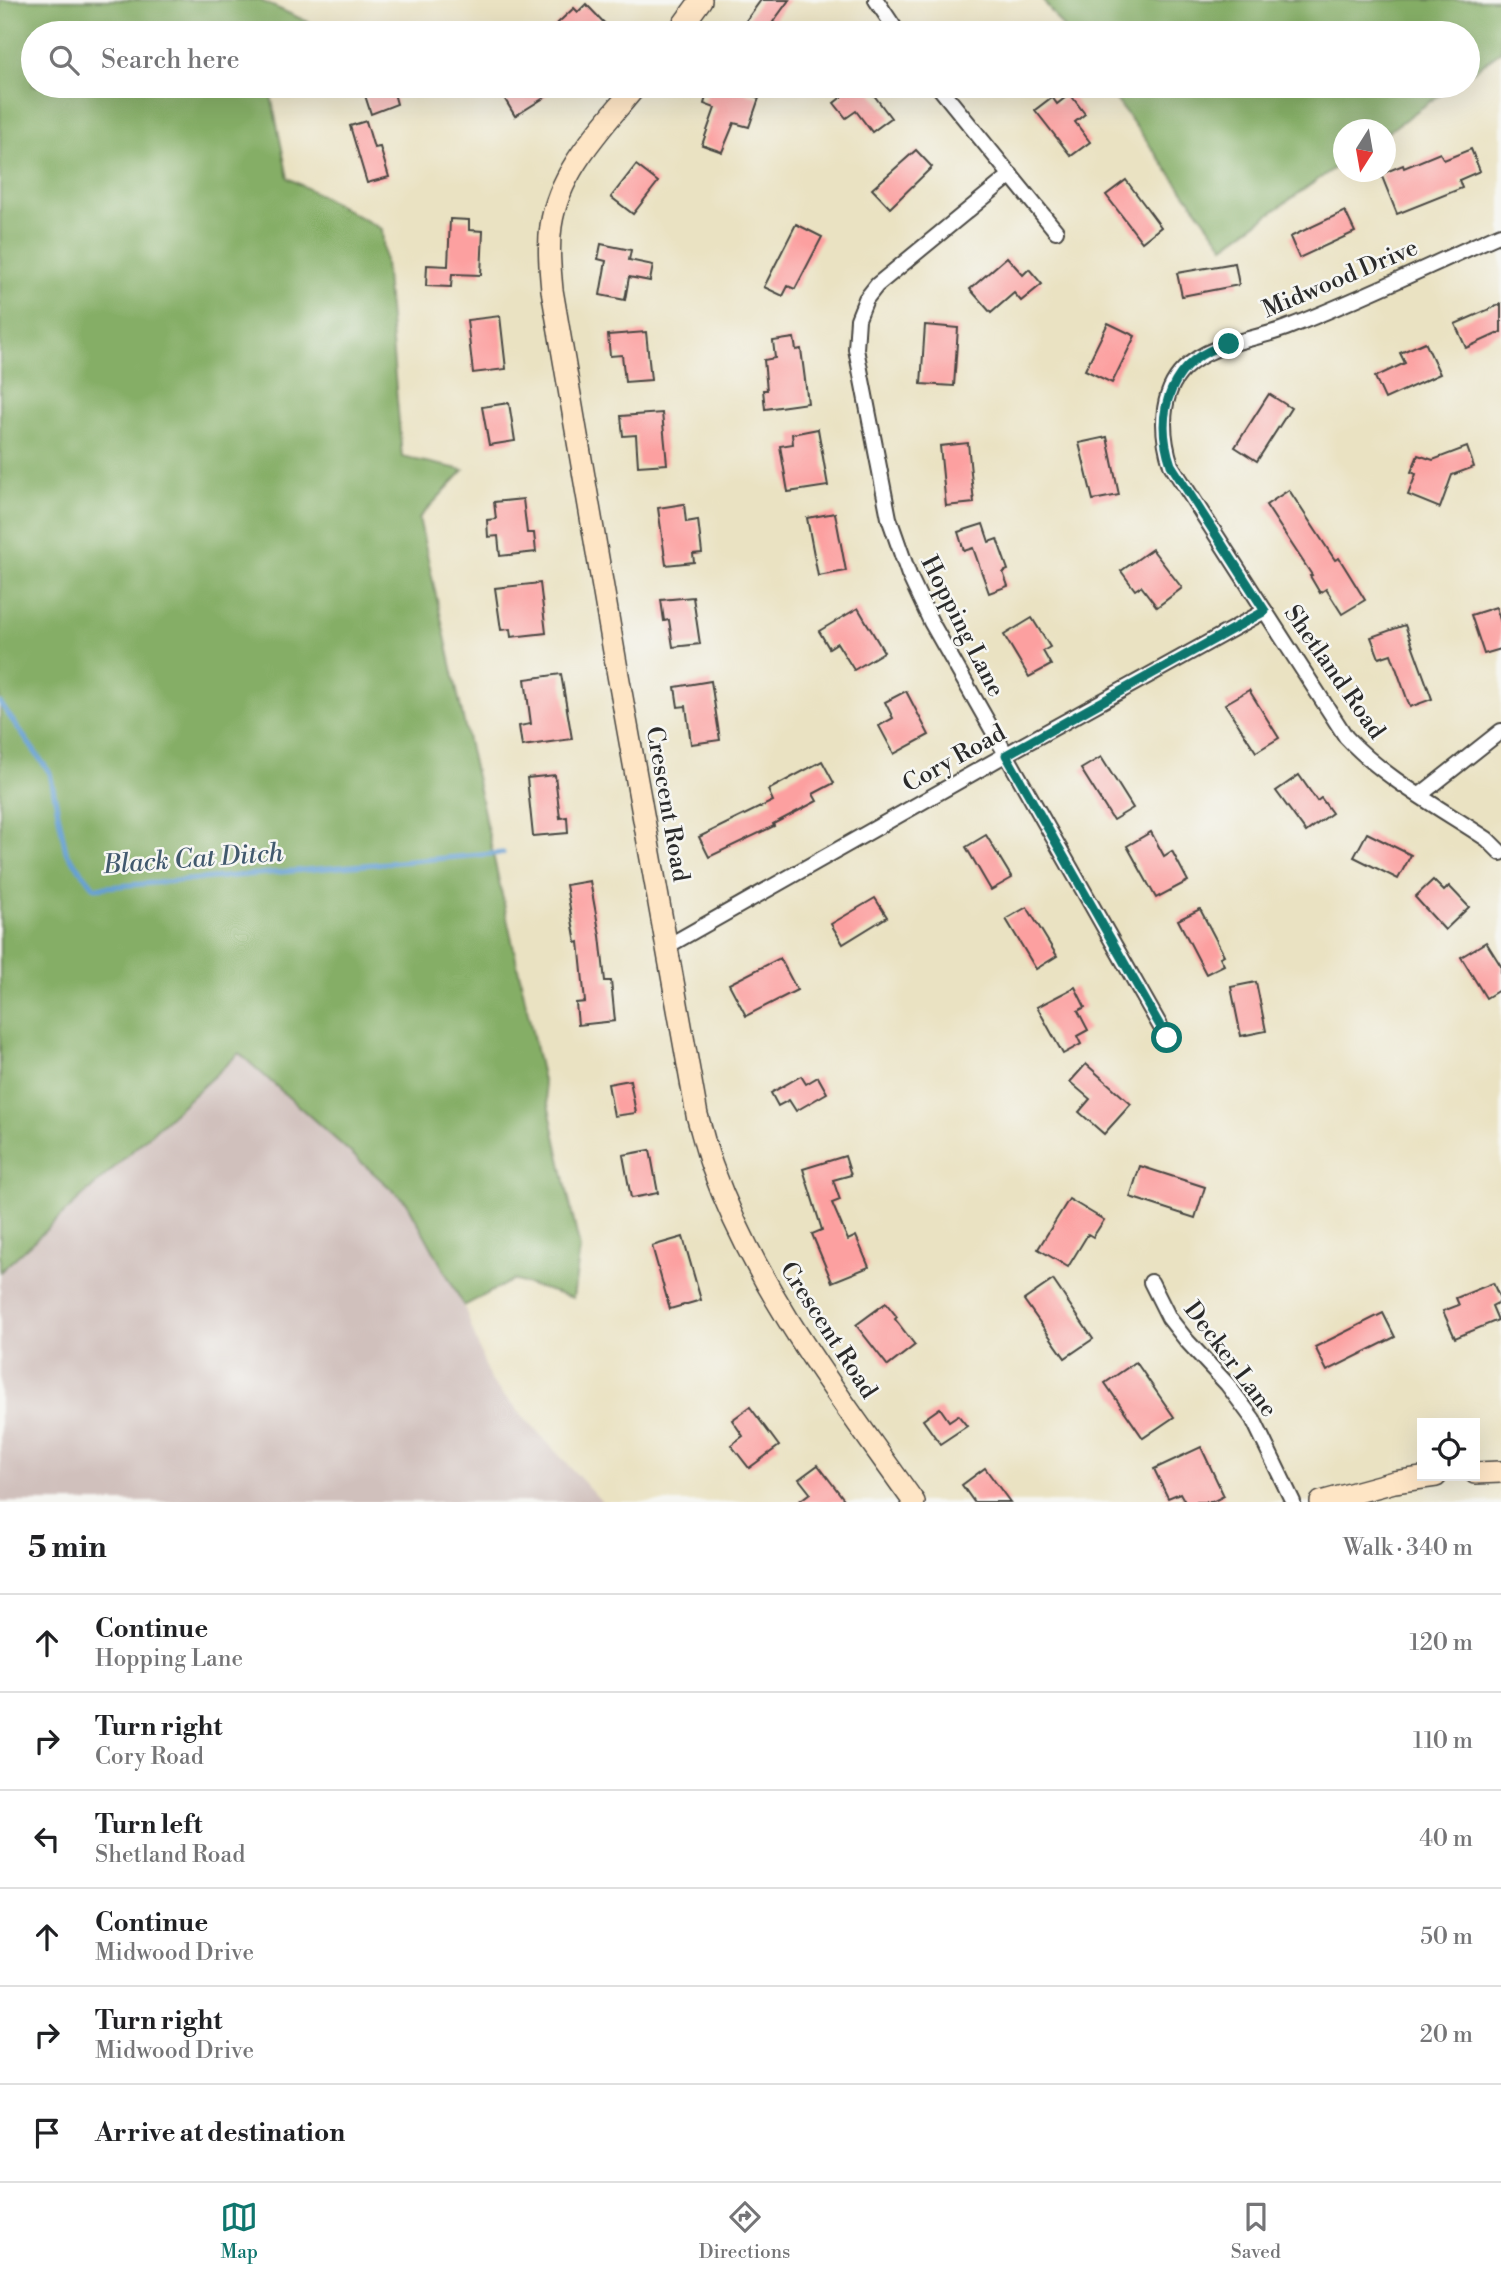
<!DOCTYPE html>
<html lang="en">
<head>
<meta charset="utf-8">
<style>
  :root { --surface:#fff; --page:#f2f2f2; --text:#202124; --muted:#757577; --line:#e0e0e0; --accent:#0f766e }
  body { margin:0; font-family:"Libre Bodoni",serif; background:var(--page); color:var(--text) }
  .controls { position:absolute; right:21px; bottom:21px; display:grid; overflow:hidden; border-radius:0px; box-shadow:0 7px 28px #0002 }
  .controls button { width:63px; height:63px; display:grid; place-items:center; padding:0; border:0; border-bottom:2px solid var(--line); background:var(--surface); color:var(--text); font:35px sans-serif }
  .compass { position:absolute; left:1333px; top:119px; width:63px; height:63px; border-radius:50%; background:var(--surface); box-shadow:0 7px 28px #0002; rotate:191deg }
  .stop { position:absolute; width:21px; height:21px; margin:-16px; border:5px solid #0f766e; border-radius:50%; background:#fff }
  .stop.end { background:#0f766e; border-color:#fff; box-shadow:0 2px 7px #0008 }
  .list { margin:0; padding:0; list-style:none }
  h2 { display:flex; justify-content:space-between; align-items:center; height:91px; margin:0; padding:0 28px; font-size:30px }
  h2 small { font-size:23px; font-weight:400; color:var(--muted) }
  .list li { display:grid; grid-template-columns:46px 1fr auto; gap:21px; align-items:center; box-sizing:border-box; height:98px; padding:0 28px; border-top:2px solid var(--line) }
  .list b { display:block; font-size:26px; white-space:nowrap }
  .list p { margin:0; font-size:23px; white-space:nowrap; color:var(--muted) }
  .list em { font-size:23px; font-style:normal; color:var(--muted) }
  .icon { flex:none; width:38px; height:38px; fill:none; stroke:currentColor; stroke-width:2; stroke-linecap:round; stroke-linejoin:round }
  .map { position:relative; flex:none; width:1501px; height:1502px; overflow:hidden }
  .search { position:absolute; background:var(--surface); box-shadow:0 7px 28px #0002; left:21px; right:21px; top:21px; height:77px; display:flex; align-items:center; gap:18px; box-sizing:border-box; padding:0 24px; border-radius:38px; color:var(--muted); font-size:26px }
  .sheet { height:679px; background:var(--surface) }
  nav { display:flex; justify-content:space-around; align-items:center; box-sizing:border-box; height:98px; border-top:2px solid var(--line); background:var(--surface); font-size:19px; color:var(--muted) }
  nav a { display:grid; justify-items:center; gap:4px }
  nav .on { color:var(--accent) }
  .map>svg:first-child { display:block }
</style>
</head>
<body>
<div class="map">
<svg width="1501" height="1502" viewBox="0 0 1501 1502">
  <rect width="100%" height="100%" fill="#f6f6f2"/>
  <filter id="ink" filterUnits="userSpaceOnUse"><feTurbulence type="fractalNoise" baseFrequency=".0143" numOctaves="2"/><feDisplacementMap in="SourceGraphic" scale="14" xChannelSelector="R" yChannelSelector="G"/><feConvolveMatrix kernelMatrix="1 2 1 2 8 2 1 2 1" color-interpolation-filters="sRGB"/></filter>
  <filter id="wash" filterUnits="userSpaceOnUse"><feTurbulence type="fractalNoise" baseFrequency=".00686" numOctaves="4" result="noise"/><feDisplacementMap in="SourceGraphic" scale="28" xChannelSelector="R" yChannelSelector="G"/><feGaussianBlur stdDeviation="1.57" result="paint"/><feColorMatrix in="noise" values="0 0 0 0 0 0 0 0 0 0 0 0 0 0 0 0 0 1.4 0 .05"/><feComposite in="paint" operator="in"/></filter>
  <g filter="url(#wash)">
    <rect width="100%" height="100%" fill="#eae2c2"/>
    <!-- industrial -->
    <path fill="#d0c0bc" d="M239,1053l168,150 57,103 26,74 112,122h-602v-230z"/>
    <!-- forest -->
    <g fill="#85ae66" stroke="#586c48" stroke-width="2">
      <path d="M0,0h259l74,33h-300v53h236l19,92 94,51 20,228 62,13 -45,48 161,731 -7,49 -60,-18 -49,26 -57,-103 -168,-150 -239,219z"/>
      <path d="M1043,0h458v51l-33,24v-42h-401z"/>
      <path d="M1106,86h346l-66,47v-3h-42l-1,32 -119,84z"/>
    </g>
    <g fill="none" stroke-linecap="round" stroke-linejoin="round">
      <!-- stream -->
      <path stroke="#639fd3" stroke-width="5" d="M0,703l50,70 16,79 29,36 408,-35"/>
    </g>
    <g id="blocks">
      <!-- building -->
      <g fill="#fca0a0">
        <path d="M761,0h28l-16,22 16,11h-52z"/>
        <path d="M586,4l28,29h-67l27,-25 4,4z"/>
        <path d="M362,86h30l5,18 -26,10z"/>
        <path d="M497,86h44l6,10 -32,20z"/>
        <path d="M709,86h37l-1,6 14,6 -10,29 -15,-4 -12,29 -20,-7 13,-37 -11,-4z"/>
        <path d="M836,86h31l24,32 -19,14 -16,-21 -10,7 -12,-15 10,-8z"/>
        <path d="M1070,94l15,20 -10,8 15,20 -19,14 -36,-46 17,-13 5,7z"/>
        <path d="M366,121l8,27 6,-1 9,30 -22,6 -17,-57z"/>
        <path d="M1471,149l9,22 -21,9 3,8 -65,26 -16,-40 22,-9 1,3 36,-15 4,7z"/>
        <path d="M916,150l16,17 -42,41 -18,-19z"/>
        <path d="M636,165l22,17 -25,32 -22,-17z"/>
        <path d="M1126,180l35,47 -19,15 -36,-47z"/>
        <path d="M1345,211l10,21 -56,26 -9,-21z"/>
        <path d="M450,219l19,1v10l14,1 -2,44 -29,-1 -1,13 -25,-1 1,-21 21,1z"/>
        <path d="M796,224l26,13 -27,52 -7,-3 -5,10 -19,-9z"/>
        <path d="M601,244l30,6 -2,10 24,5 -3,16 -21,-4 -4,23 -25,-5 6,-34 -8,-2z"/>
        <path d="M1007,257l16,18 6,-6 13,15 -21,17 -7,-8 -23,20 -21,-24z"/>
        <path d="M1235,263l4,22 -57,11 -5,-23z"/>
        <path d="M1501,304v28l-35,16 -11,-24z"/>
        <path d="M500,316l6,53 -33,4 -6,-53z"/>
        <path d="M1108,323l27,13 -23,47 -27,-13z"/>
        <path d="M925,325l33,3 -4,58 -33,-2z"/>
        <path d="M646,332l5,48 -26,2 -3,-27 -12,1 -2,-21z"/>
        <path d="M794,338l2,12 5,-1 7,54 -43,6 -2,-19h4l-3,-30 11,-2 -2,-17z"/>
        <path d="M1425,342l15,32 -55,25 -10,-22 30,-14 -5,-10z"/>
        <path d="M1269,394l22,14 -34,53 -22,-14z"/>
        <path d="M509,403l6,38 -26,4 -7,-38z"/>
        <path d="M662,413l5,51 -29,2 -2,-31 -13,1 -2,-20z"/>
        <path d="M818,429l10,57 -40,6 -8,-46 13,-2 -1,-10z"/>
        <path d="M1107,437l12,58 -26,5 -14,-57z"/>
        <path d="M968,443l6,60 -28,3 -6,-60z"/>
        <path d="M1467,447l7,20 -22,8 -12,33 -32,-13 8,-21 -5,-2 7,-17 15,5z"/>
        <path d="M1289,490l46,70 4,-2 26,42 -23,14 -16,-25 -6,4 -10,-17 2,-1 -46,-70z"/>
        <path d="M523,499l4,34h7l2,19 -36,4 -2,-20 -10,1 -1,-17 9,-1 -2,-17z"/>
        <path d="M684,504l2,18 12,-2 4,33 -9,1 1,8 -28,3 -8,-57z"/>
        <path d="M835,513l11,58 -28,5 -11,-58z"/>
        <path d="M983,524l6,18 8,-3 11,31 -5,2 5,14 -19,7 -16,-45 -9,3 -6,-19z"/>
        <path d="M1152,549l30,39 -25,19 -16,-21 -6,4 -14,-19z"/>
        <path d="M540,583l6,50 -35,4 -1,-8 -9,1 -6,-42z"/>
        <path d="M693,597l7,47 -27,3 -4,-27 -5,1 -3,-21z"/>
        <path d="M1496,607l5,16v26l-17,5 -13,-39z"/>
        <path d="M858,608l26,44 -30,18 -17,-27 -8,5 -10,-17z"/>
        <path d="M1032,618l18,29 -7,4 8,14 -22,12 -25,-42z"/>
        <path d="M1405,625l27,74 -22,8 -19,-53 -12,4 -8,-21z"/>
        <path d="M561,674l11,65 -50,7 -3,-20 12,-2 -6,-45z"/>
        <path d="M711,681l9,59 -29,4 -5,-38 -8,1 -3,-20z"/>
        <path d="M1249,690l30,48 -23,14 -31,-48z"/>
        <path d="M906,691l23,44 -35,19 -15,-28 14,-8 -8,-16z"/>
        <path d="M1101,757l32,51 -20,12 -32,-51z"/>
        <path d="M822,761l12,22 -21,11 4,7 -44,23 1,2 -65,31 -10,-20 74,-36 -5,-11z"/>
        <path d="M555,775l5,43 7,-1 1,16 -35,3 -6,-58z"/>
        <path d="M1299,775l18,26 4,-3 11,15 -26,19 -30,-41z"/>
        <path d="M1151,832l13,24 8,-5 16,30 -32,17 -29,-52z"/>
        <path d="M1367,833l44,22 -13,24 -44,-22z"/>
        <path d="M986,835l26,43 -21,12 -25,-43z"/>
        <path d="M1433,880l11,11 5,-5 20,21 -24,23 -30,-33z"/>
        <path d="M590,881l10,55 5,45h6l4,40 -37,4 -2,-22 9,-1 -6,-60 -3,1 -10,-58z"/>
        <path d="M875,898l12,19 -44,27 -12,-20z"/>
        <path d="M1027,907l30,49 -21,13 -30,-50z"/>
        <path d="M1200,909l24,46 -4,2 4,8 -18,9 -28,-54z"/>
        <path d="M1486,942l15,24v23l-15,9 -25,-41z"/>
        <path d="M780,958l17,32 -51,26 -17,-32z"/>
        <path d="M1256,982l10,49 -25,5 -10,-49z"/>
        <path d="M1075,987l10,20 -7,4 10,19 -11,6 4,8 -18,10 -26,-47z"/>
        <path d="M1086,1064l45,40 -27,30 -25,-22 11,-13 -20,-17z"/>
        <path d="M801,1076l5,8 12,-7 9,16 -31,18 -7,-11 -11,6 -7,-13z"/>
        <path d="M630,1080l6,33 -22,3 -6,-32z"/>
        <path d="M650,1150l8,43 -27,5 -8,-43z"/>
        <path d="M845,1156l6,19 -18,5 7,20 -8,3 16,37 8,-4 13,31 -37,15 -20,-48 10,-4 -19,-61z"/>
        <path d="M1140,1166l65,21 -10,31 -65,-21z"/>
        <path d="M1069,1199l35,21 -11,17 -5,-3 -20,33 -30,-18z"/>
        <path d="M683,1237l18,63 -31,9 -18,-63z"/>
        <path d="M1053,1280l40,59 -28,19 -41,-58z"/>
        <path d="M1493,1283l8,18 -9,5 6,14 -43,18 -12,-27 16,-6 -3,-7z"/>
        <path d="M886,1303l11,14 -2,2 20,26 -27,21 -32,-41z"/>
        <path d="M1383,1313l12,24 -68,34 -12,-24z"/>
        <path d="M1136,1362l38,55 -31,21 -38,-55z"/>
        <path d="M750,1407l29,39 -30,22 -18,-23 12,-9 -11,-16z"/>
        <path d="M940,1408l9,13 9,-6 9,11 -27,18 -17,-24z"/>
        <path d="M1201,1447l23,49 -12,6h-27l-5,-9 -12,5 -14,-29z"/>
        <path d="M818,1465l28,37h-48l12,-9 -11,-14z"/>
        <path d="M985,1468l25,34h-36l-12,-17z"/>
      </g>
    </g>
  </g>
  <g filter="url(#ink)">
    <use href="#blocks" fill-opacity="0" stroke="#484642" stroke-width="2"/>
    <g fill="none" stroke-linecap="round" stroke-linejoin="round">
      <defs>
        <g id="street">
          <path d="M876,0l22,33"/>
          <path d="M938,86l118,145"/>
          <path d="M1011,175l-134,110 -11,14 -8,20 -2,30 33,169 20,57 22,47 236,416"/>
          <path d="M1501,234c-71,31 -142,66 -215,94 -34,13 -74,14 -102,41 -25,25 -23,65 -13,96l175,272c39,42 93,70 141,102l14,14"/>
          <path d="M1420,795l81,-64"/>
          <path d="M666,947l339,-192 260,-144"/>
          <path d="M1151,1282l18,36 18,23 40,43 26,35 40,83"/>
        </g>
        <g id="secondary">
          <path d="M677,33l24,-33"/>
          <path d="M636,86c-34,42 -77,84 -85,140 -3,21 -1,43 1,64l66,385 79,440c5,17 9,35 15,51 45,125 126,229 202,336"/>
          <path d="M1475,1473l26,-1"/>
          <path d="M1321,1502l73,-20 42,-6"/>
        </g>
      </defs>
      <!-- street casing -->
      <use href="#street" stroke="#484642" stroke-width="18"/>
      <!-- secondary casing -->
      <use href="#secondary" stroke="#484642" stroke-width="24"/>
      <!-- street -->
      <use href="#street" stroke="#fff" stroke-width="14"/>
      <!-- secondary -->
      <use href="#secondary" stroke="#fee5c5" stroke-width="21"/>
    </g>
  </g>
  <g fill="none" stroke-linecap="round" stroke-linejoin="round" filter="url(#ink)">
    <!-- route -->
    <path stroke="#0f766e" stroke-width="9" d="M1167,1038l-161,-283 259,-144 -94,-146c-18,-53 0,-107 58,-121"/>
  </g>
  <g text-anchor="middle" stroke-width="5" stroke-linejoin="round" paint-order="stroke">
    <!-- street labels -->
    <g font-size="24" fill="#2b2b2b" stroke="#f6f6f2">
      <text transform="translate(1340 278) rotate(-23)" y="8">Midwood Drive</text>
      <text transform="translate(963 626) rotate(63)" y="8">Hopping Lane</text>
      <text transform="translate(1335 672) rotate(55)" y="8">Shetland Road</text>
      <text transform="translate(954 758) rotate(-29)" y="8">Cory Road</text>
      <text transform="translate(668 804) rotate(80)" y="8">Crescent Road</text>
      <text transform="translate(829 1330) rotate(57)" y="8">Crescent Road</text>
      <text transform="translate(1231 1359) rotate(53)" y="8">Decker Lane</text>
    </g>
    <!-- water labels -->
    <g font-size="26" font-style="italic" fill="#41596e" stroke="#f6f6f2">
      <text transform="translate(193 858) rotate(-4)" y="9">Black Cat Ditch</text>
    </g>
  </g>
</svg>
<div class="controls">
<button><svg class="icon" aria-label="locate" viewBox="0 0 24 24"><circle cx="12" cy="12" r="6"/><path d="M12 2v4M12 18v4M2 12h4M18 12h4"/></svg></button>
</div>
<svg class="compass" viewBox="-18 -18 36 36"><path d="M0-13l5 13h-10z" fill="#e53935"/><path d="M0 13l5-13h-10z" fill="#757577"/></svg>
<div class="stop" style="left:1167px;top:1038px"></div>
<div class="stop end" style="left:1229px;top:344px"></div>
<div class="search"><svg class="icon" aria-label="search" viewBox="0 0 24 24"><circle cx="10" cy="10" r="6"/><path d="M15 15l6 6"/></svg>Search here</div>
</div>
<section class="sheet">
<h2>5 min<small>Walk · 340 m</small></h2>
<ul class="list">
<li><svg class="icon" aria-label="ahead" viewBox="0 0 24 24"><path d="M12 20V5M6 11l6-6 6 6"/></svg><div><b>Continue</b><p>Hopping Lane</p></div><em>120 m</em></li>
<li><svg class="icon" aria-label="right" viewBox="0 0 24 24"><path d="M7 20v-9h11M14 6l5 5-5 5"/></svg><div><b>Turn right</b><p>Cory Road</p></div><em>110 m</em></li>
<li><svg class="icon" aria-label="left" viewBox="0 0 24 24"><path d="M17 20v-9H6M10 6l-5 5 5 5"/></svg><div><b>Turn left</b><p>Shetland Road</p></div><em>40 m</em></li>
<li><svg class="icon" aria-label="ahead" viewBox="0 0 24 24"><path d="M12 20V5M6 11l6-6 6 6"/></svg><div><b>Continue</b><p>Midwood Drive</p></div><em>50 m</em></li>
<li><svg class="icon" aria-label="right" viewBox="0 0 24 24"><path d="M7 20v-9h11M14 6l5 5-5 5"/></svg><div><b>Turn right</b><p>Midwood Drive</p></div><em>20 m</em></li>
<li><svg class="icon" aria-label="arrive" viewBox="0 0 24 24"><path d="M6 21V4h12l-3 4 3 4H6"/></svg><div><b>Arrive at destination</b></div></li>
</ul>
</section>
<nav>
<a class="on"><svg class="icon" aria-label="map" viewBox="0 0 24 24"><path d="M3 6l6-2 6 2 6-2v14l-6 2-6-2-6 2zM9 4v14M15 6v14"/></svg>Map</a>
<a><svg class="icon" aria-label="directions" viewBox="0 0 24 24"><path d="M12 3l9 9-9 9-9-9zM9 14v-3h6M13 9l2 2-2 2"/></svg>Directions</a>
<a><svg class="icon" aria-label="saved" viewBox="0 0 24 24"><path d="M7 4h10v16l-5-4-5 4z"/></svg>Saved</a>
</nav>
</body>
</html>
